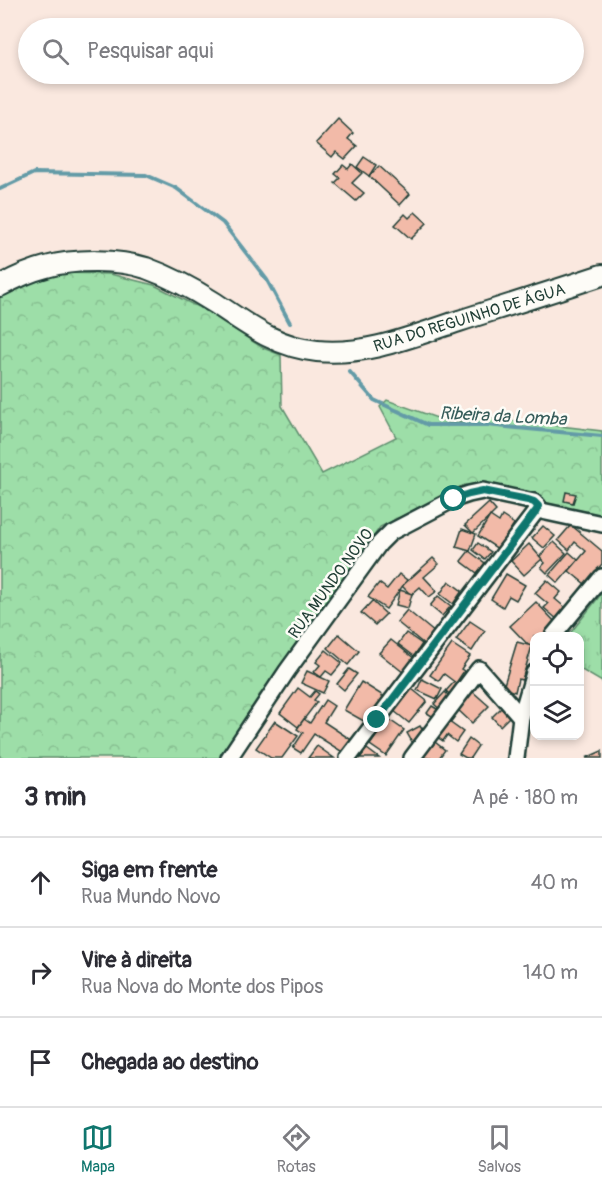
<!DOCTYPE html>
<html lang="pt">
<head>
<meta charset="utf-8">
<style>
  :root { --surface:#fff; --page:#f7f7f7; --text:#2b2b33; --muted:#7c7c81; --line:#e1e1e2; --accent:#0f766e }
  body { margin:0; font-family:Pangolin,sans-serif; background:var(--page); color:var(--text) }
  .controls { position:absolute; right:18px; bottom:18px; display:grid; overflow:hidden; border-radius:12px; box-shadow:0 3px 9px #0003 }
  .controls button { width:54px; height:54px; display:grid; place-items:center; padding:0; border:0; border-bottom:2px solid var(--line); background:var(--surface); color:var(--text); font:30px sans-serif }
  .stop { position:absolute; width:18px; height:18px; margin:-14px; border:4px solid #0f766e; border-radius:50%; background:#fff }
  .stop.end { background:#0f766e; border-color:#fff; box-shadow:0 2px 6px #0008 }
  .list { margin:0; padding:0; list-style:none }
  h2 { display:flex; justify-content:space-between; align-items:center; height:78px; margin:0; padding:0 24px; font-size:26px }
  h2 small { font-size:20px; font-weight:400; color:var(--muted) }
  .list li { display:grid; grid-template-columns:39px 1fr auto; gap:18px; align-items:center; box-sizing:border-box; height:90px; padding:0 24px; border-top:2px solid var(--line) }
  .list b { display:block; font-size:22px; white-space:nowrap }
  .list p { margin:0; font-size:20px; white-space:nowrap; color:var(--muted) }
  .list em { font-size:20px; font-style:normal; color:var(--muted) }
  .icon { flex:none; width:33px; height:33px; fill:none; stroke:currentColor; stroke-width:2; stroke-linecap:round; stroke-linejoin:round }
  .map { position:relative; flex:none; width:602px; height:758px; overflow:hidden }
  .search { position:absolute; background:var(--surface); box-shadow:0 3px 9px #0003; left:18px; right:18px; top:18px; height:66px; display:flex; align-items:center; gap:15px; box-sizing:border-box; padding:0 21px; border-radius:33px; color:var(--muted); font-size:22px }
  .sheet { height:348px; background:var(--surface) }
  nav { display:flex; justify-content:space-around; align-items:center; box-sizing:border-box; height:84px; border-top:2px solid var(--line); background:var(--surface); font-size:16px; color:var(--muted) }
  nav a { display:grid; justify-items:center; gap:3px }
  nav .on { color:var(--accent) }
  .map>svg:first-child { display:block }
</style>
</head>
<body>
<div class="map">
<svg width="602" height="758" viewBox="0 0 602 758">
  <defs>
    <pattern id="grass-tufts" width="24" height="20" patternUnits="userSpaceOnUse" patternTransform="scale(1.5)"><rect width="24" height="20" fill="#9ddea8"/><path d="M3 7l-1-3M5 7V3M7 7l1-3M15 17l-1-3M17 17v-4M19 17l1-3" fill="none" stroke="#87bf91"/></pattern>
    <pattern id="forest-crowns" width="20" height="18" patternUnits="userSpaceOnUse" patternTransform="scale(1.5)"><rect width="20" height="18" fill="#9ddea8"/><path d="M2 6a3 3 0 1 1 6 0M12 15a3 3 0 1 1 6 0" fill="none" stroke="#87bf91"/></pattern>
  </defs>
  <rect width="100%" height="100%" fill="#fae8df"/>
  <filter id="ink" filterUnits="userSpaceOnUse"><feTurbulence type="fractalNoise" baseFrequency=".0167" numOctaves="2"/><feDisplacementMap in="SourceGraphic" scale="12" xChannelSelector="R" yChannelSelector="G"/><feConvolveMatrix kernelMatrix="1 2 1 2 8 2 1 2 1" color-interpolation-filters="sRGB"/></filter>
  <g filter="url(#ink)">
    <!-- grass -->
    <path fill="url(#grass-tufts)" stroke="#5e8e6e" stroke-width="1.5" d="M602,593v89l-22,-13v-33h-12z"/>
    <!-- forest -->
    <path fill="url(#forest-crowns)" stroke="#5e8e6e" stroke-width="1.5" d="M63,273l47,1 44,11 52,26 57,37 18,7 1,51 40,68 74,-37 -16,-30 7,-7 64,23 33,-6 118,14v84l-56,-12 -10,-9 -71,-9 -85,42 -160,231h-220v-464l4,-3z"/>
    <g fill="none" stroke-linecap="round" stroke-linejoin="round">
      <!-- stream -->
      <g stroke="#649ba7" stroke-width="4">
        <path d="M0,189l34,-16 112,2 30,13 47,35 44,57 23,43"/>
        <path d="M349,371l25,29 54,25h58l116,11"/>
      </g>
    </g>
    <!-- building -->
    <g fill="#f2baa8" stroke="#1f3d34" stroke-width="1.5">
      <path d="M338,119l15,14 -5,6 9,7 -12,13 -9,-7 -4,5 -16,-14z"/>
      <path d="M364,157l12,8 -7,11 -12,-9z"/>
      <path d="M352,164l10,9 -10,10 12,10 -8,8 -21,-18 5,-5 -5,-4 8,-9 5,4z"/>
      <path d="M379,166l31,28 -10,11 -31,-29z"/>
      <path d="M415,212l12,11 -16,16 -16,-14 10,-11 4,4z"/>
      <path d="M566,492l10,2 -3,9 -9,-2z"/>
      <path d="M489,503l7,8 -23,22 -8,-8z"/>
      <path d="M490,516l9,6 3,-6 12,8 -16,25 -20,-13z"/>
      <path d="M571,525l31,26v13l-17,20 -16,-13 17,-20 -11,-9 -6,8 -11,-10z"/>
      <path d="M543,526l12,10 -11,12 -12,-10z"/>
      <path d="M462,529l14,5 -6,17 -14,-4z"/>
      <path d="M554,542l12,11 -19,20 -6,-6 4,-4 -6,-6z"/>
      <path d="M478,543l13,9 -6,7 -12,-9z"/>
      <path d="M529,544l13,15 -18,16 -13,-14z"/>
      <path d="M469,551l16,12 -8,10 -16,-12z"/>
      <path d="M569,552l9,8 -20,23 -9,-8z"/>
      <path d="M433,558l6,6 -15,13 13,14 -8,6 -9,-10 -9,8 -9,-9z"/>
      <path d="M399,574l8,6 -21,29 -18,-12 11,-14 8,6z"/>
      <path d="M506,574l19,11 -9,15 -7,-4 -6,11 -12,-8z"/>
      <path d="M547,580l14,12 -6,7 12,10 -9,11 -14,-12 4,-4 -13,-11z"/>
      <path d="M449,581l13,10 -9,13 -13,-10z"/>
      <path d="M400,590l12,4 -4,14 -12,-3z"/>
      <path d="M438,596l13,10 -9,10 -12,-10z"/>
      <path d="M372,601l14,13 -11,11 -14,-12z"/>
      <path d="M536,602l21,22 -14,12h-9v9l-3,3 -21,-22z"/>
      <path d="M407,610l28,23 -10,12 -28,-23z"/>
      <path d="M470,621l15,10 -13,20 -16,-11z"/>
      <path d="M406,633l16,11 -8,12 -16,-12z"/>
      <path d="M339,634l20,17 -11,14 -20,-17z"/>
      <path d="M391,640l24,19 -11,14 -25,-20z"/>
      <path d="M517,642l15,4 -10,34 -4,-1 -3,13 -12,-4z"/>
      <path d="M452,644l18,12 -9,13 3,2 -8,12 -12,-9 -5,7 -9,-6z"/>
      <path d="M326,650l16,13 -10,12 -6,-4 -5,6 -7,-5 6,-7 -4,-3z"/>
      <path d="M349,669l8,5 -13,16 -7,-6z"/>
      <path d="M307,671l22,10 -6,12 -22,-10z"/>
      <path d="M422,679l20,10 -5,10 -20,-9z"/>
      <path d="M361,682l24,15 -16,27 -25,-14z"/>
      <path d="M454,682l9,8 -8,9 -9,-8z"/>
      <path d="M298,688l12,9 5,-6 4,3 -5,6 3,2 -19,25 -18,-14z"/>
      <path d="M412,689l15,12 -18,22 -15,-12z"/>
      <path d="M472,691l17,15 -17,17 -16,-15z"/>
      <path d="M445,692l9,9 -10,12 -10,-9z"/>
      <path d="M325,700l9,6 -10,16 29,19 -9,12 -30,-19 -13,19 -8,-5 10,-15 -6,-4 7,-10 6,4z"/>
      <path d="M432,706l10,6 -5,7 -10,-6z"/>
      <path d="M501,708l8,9 -9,9 -8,-9z"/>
      <path d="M388,719l16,11 -18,26 -16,-11z"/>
      <path d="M445,719l18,13 -7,10 -9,-7 -4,6 -9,-6z"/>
      <path d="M275,721l23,15 -16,22h-11l-15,-10z"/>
      <path d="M420,726l8,13 -13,8 -8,-14z"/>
      <path d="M431,739l14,11 -6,8h-22z"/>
      <path d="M469,739l9,7 -8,12h-4l-7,-4z"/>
      <path d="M317,746l17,12h-26z"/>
      <path d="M367,749l12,9h-19z"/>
      <path d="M602,751v7h-16z"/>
    </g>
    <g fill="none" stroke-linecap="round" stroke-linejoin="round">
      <defs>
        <g id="minor">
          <path d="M537,510l65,14"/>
          <path d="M553,636l49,-59"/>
          <path d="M229,758l58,-87 92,-127 12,-12 63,-33 15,-5 14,-3 51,11 4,4 -1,4"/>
          <path d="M348,758l189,-248"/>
          <path d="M412,758l67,-89 42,48"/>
          <path d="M516,758l5,-41 13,-44"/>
        </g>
        <path id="tertiary" d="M0,286c15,-8 30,-15 46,-19 29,-8 72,-8 100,1 25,9 47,21 69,35 33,22 61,44 102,48 49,5 96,-15 142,-30 47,-15 95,-30 143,-46"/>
      </defs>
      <!-- minor casing -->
      <use href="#minor" stroke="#1f3d34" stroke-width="20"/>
      <!-- tertiary casing -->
      <use href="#tertiary" stroke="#1f3d34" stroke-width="24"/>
      <!-- minor -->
      <use href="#minor" stroke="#fdfcf7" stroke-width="15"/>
      <!-- tertiary -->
      <use href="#tertiary" stroke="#fdfcf7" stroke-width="20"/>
    </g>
  </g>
  <g fill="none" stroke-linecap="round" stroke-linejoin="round" filter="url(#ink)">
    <!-- route -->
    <path stroke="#0f766e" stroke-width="8" d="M377,720l160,-210 1,-4 -4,-4 -6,-2 -45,-9 -14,3 -15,5"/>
  </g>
  <g text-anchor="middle" stroke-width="5" stroke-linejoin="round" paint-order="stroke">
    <!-- street labels -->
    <g font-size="16" fill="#1f3d34" stroke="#fdfcf7">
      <text transform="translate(469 317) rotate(-17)" y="6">RUA DO REGUINHO DE ÁGUA</text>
      <text transform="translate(330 583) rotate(-54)" y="6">RUA MUNDO NOVO</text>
    </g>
    <!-- water labels -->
    <g font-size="18" font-style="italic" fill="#365c5a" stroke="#fdfcf7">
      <text transform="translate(503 416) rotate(3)" y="6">Ribeira da Lomba</text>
    </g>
  </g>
</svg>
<div class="controls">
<button><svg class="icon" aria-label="locate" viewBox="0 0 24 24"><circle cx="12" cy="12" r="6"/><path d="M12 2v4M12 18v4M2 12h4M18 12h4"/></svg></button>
<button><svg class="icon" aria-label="layers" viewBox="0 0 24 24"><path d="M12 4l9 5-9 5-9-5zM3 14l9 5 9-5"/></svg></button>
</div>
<div class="stop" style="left:454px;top:499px"></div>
<div class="stop end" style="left:377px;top:720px"></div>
<div class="search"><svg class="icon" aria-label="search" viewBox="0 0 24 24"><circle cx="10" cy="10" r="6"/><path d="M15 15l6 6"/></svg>Pesquisar aqui</div>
</div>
<section class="sheet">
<h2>3 min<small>A pé · 180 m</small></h2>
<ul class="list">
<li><svg class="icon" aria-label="ahead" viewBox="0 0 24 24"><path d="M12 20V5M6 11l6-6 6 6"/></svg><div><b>Siga em frente</b><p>Rua Mundo Novo</p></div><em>40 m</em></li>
<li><svg class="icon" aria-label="right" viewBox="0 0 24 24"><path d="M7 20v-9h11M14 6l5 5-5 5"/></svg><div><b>Vire à direita</b><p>Rua Nova do Monte dos Pipos</p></div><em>140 m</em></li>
<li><svg class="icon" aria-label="arrive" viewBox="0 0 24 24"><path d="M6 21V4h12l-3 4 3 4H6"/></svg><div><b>Chegada ao destino</b></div></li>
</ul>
</section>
<nav>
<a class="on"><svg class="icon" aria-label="map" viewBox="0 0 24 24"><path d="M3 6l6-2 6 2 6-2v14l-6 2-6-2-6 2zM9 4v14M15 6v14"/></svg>Mapa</a>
<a><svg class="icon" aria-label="directions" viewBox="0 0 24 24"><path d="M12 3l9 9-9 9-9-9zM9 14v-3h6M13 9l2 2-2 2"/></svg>Rotas</a>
<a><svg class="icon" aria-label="saved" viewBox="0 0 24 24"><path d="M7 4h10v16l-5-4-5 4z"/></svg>Salvos</a>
</nav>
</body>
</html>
